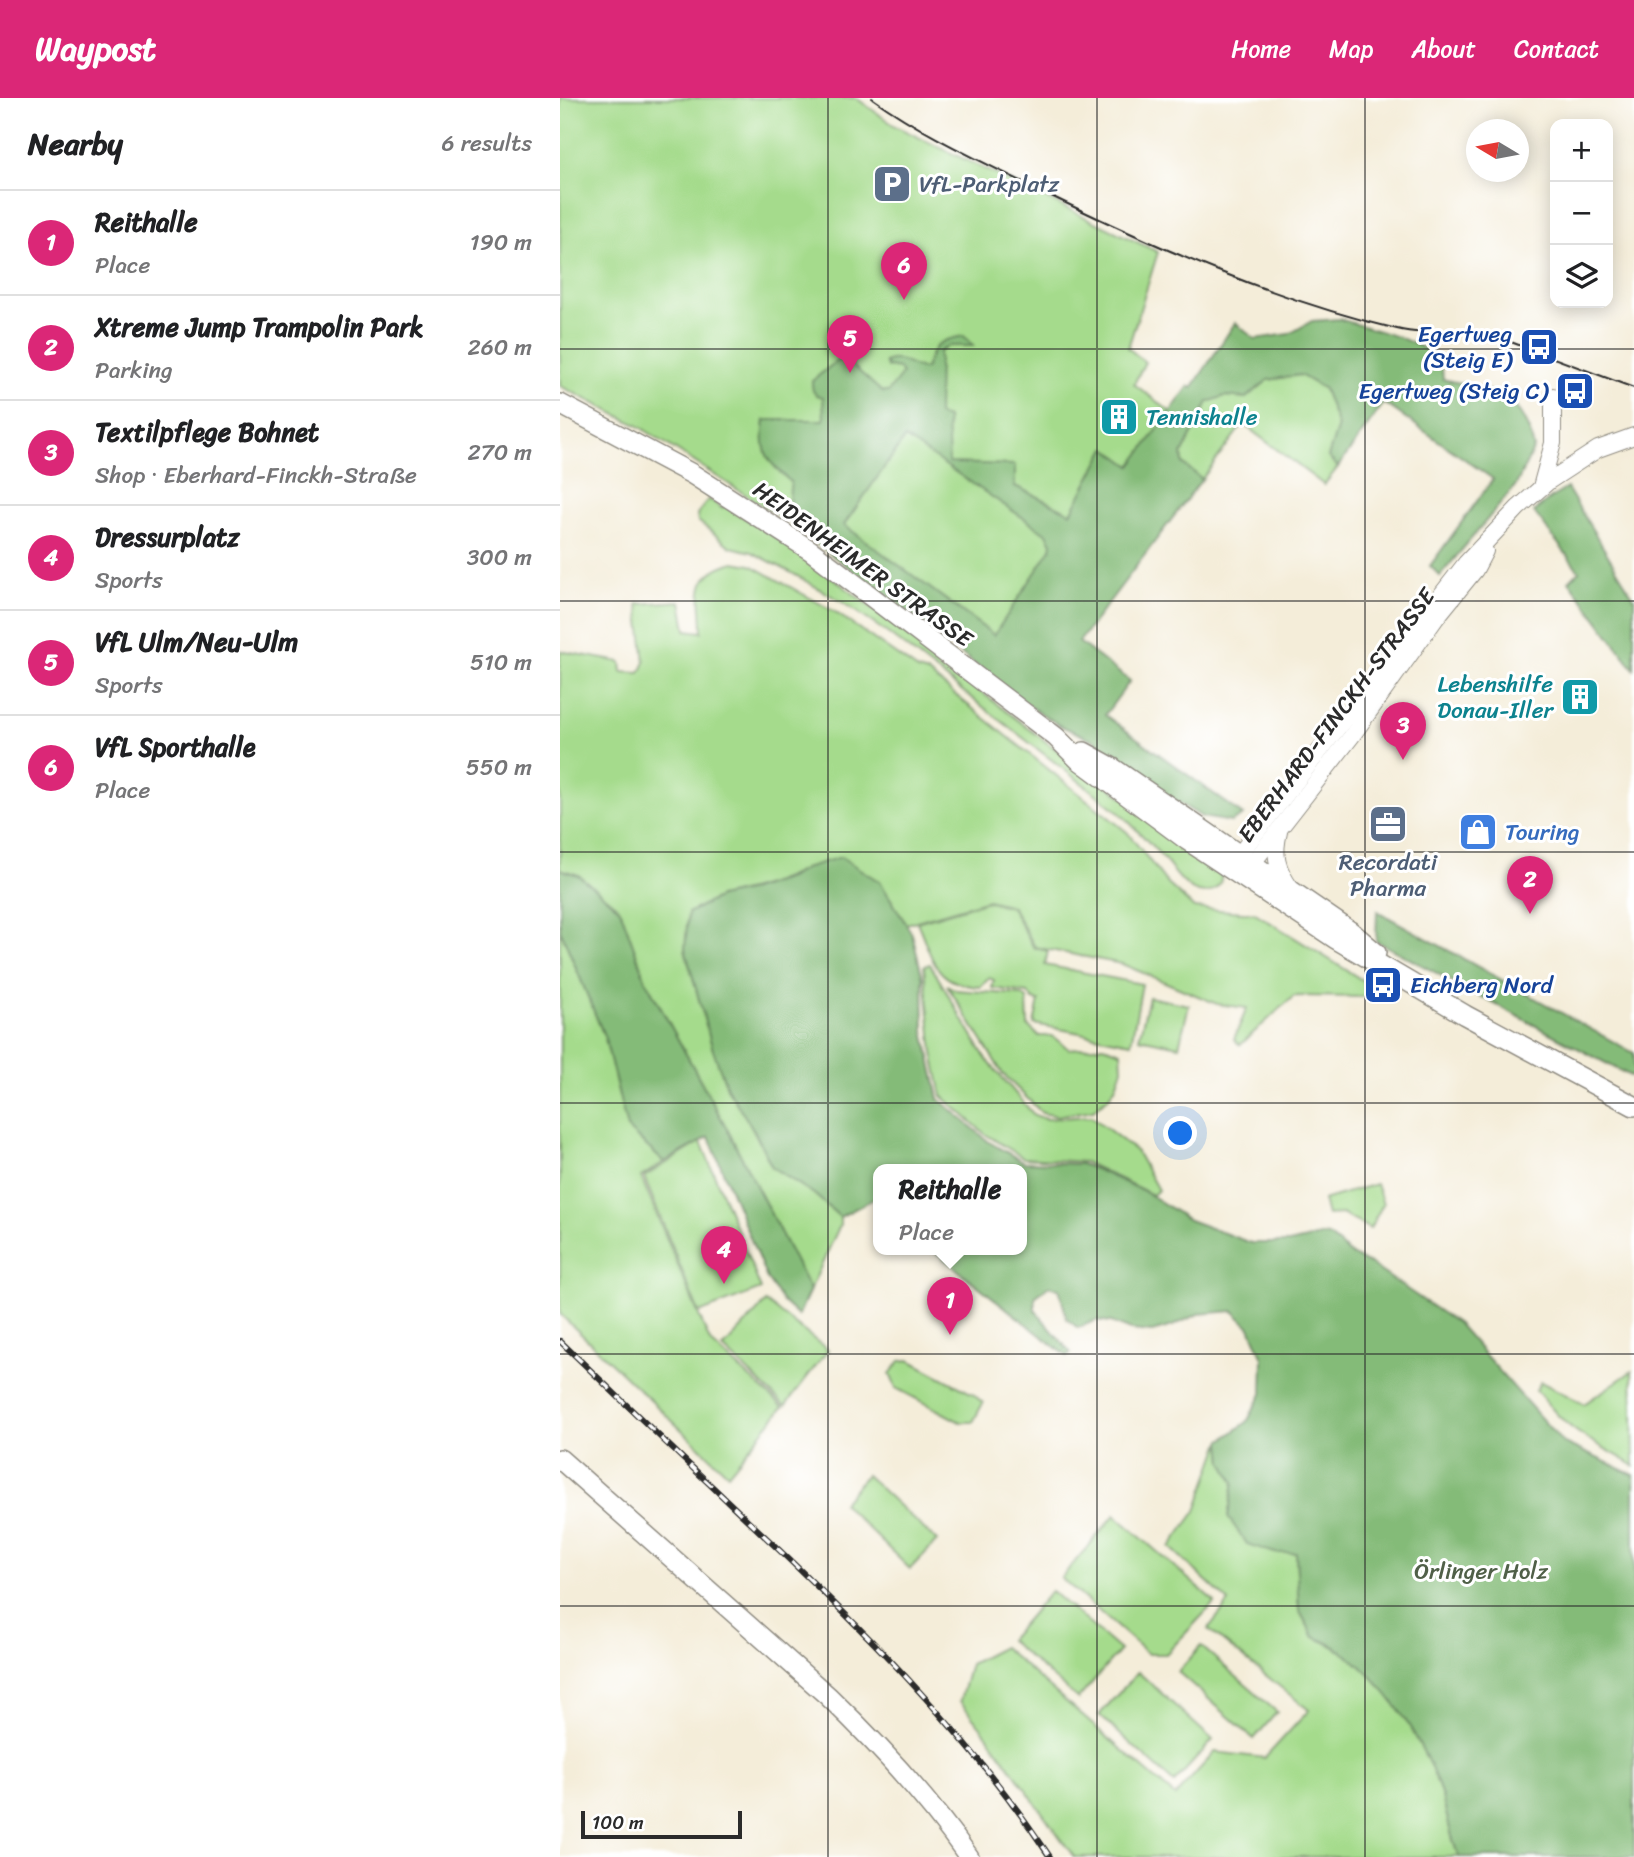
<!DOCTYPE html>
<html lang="en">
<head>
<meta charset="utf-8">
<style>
  :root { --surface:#fff; --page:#f6f6f6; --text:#202124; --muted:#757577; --line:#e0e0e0; --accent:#db2777 }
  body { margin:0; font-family:Sriracha,sans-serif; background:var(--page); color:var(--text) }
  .controls { position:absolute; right:21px; top:21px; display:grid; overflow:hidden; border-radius:14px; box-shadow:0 4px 18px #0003 }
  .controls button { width:63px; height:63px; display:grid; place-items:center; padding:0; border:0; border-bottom:2px solid var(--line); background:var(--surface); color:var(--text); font:35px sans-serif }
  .compass { position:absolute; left:906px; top:21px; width:63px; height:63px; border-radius:50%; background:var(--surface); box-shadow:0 4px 18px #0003; rotate:280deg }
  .scale { position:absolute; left:21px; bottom:18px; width:161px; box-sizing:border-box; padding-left:7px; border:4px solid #2b2b2b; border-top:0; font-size:19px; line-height:24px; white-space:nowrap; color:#2b2b2b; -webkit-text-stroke:5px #fff; paint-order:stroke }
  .you { position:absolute; left:621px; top:1036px; width:24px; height:24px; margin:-18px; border:5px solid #fff; border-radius:50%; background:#1a73e8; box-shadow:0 0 0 10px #1a73e833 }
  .badge { display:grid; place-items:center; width:46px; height:46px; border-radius:50%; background:var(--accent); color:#fff; font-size:23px; font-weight:700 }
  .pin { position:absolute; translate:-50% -58px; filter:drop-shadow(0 2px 4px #0008) }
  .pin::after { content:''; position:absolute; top:37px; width:24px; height:21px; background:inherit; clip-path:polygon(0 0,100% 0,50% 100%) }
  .popup { position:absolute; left:313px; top:1066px; width:154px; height:91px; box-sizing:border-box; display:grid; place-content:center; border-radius:14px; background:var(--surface); filter:drop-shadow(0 2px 5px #0005); font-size:23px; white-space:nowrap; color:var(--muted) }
  .popup b { font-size:26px; color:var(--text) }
  .popup::after { content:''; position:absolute; left:50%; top:100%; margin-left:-14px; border:14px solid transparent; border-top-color:var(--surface) }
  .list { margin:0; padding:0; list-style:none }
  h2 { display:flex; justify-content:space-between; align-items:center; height:91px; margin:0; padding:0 28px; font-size:30px }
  h2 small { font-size:23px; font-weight:400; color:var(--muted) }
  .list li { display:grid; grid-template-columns:46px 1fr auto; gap:21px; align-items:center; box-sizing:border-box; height:105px; padding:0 28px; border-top:2px solid var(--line) }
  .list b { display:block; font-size:26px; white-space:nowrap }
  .list p { margin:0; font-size:23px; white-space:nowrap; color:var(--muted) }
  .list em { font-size:23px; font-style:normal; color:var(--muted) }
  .icon { flex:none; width:38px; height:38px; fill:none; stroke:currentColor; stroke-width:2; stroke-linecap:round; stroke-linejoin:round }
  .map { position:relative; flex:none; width:1074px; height:1759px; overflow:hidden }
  header { display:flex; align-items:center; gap:42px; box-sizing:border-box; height:98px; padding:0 35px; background:var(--accent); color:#fff }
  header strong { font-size:33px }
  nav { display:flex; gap:38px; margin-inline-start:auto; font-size:24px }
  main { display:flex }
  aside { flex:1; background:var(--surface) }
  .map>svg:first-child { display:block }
</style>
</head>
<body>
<header>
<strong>Waypost</strong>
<nav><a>Home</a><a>Map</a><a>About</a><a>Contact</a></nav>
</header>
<main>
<aside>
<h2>Nearby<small>6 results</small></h2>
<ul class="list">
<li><span class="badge">1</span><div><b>Reithalle</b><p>Place</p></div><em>190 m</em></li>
<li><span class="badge">2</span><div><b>Xtreme Jump Trampolin Park</b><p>Parking</p></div><em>260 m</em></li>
<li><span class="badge">3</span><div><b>Textilpflege Bohnet</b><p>Shop · Eberhard-Finckh-Straße</p></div><em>270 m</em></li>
<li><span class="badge">4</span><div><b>Dressurplatz</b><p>Sports</p></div><em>300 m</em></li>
<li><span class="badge">5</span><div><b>VfL Ulm/Neu-Ulm</b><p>Sports</p></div><em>510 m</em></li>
<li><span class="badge">6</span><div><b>VfL Sporthalle</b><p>Place</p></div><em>550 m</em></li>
</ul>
</aside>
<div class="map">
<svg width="1074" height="1759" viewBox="0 0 1074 1759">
  <rect width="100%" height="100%" fill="#fff"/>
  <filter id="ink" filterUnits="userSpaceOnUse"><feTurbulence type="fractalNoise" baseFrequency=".0143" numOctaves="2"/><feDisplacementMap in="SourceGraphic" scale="14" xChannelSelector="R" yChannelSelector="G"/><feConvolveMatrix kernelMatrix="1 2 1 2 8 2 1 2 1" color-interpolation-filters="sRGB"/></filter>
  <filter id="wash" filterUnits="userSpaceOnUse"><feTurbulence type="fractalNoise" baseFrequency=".00686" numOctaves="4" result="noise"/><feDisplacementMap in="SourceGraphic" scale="28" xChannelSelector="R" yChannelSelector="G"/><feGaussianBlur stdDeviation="1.57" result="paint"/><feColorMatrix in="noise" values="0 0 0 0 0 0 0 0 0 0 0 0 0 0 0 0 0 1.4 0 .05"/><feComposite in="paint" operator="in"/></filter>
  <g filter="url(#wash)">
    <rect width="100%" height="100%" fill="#f4edd9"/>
    <!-- green -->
    <g fill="#a5db8c" stroke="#68835c" stroke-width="2">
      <path d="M0,0h296l39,28 263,126 -30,96 17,14 -11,22 38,29 -185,249 -101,-77 -249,-160 -77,-39z"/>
      <path d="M740,277l24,14 14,38 -10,30 10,10 -14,18 -81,-61 -41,55 -19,-15 -1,-10 26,-53 17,-5 21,2 22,-18z"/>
      <path d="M149,401l13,9 2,-3 79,50 246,189 167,120c15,17 -5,36 -23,26 -12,-7 -21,-21 -30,-32 -16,-18 -31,-34 -49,-50l-228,-176 -44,-30 -52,-30 -38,-20 -21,-5 -33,-26 -1,-7z"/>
      <path d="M174,464l17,3 84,47 83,58 10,3 199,159 40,51 27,25 61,5 115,72 -5,12 -71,-1 -54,49 -6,-6 13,-31 -30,-4 -95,-40 -87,-17 -23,-41 -24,-6 -82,24 -26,-42 -72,-15c-28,16 -58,23 -89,30l-34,52 28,101 59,117 42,27 26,23v8l-30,65 -84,-163 -80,-146 -26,-72 -42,-34 -18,-6v-218l61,11 1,10 18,1 5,-11 -7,-58 43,-3 5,29 16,2c0,-35 -12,-58 32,-70z"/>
      <path d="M428,803l23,6 23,41 14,3 -3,14 97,19 -11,59 -97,-19 5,-23 -6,-1 -5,-7 -36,-5 2,-8 -5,-2 -8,9c-48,-3 -47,-27 -64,-65z"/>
      <path d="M0,831l45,109 22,90 37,34 -23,15 69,165 73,65 -55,67 -168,-160z"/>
      <path d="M370,866l56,95 48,56 12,4 45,-3 45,35 22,39 -5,5 -68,-33 -61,-4 -39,-24 -43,-38 -9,-43 -9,-87z"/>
      <path d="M387,887l9,5 66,5 5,4 1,27 11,10h13l17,13 35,-3 17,6 1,17 -6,17 -8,12 -15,12 -36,6 -15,-3 -39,-39z"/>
      <path d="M589,899l40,8 -10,41 -40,-8z"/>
      <path d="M141,1044l60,147 -62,24 -55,-136z"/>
      <path d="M816,1086l7,20 -13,25 -28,-15 -15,1 -4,-15z"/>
      <path d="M206,1204l62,48 -43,56 -62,-58z"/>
      <path d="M349,1262l64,34 10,9 -10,19h-13l-64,-34 -6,-14 10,-13z"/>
      <path d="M1072,1273l2,95c-19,-13 -40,-22 -58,-35 -16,-11 -27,-26 -40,-41l5,-8 43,22z"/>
      <path d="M661,1343l2,21 11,20 -6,35 47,36h21l3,57 15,27c58,21 100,88 122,143 11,25 12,52 23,77h-385l-87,-122 -27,-34 10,-37 33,-17 172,149 40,-44 50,6 44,-48 -101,-81 21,-27 -59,-55 26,-36z"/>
      <path d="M306,1377l71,66 -27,28 -68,-66z"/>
      <path d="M555,1417l100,87 -49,52h-18l-87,-76z"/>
      <path d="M491,1493l69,59 -42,49 -69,-59z"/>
      <path d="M641,1548l76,66 -23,27 -76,-67z"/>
      <path d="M578,1574l75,68 -39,43 -75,-68z"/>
    </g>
    <!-- forest -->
    <g fill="#84bb78" stroke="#587352" stroke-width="2" fill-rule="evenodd">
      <path d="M779,221c35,11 72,18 102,40l2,20c50,13 78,11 91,69l-18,37 -76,91 -10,-10 63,-87 -109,-76 -46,64 -10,-10 10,-31 -14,-37 -24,-14 -32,5 -22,18 -21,-2 -17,6 -26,52 1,10 19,15 -123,163 51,39 -25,34 138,100 -12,7 -29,-5 -39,-24 -69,-53 -33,-14 -38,-24 -135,-106 -92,-67c-8,-15 -8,-31 -5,-47 -24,-20 -31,-30 -26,-62h59l-1,-23c-10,-2 -11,-6 -11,-16l36,-29 5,7v7l29,26h6l14,-18 -3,-5 -12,-2 -2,-5c16,-8 25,7 40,7 9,-25 13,-29 39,-33l9,10h-25l-9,6 -1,63 9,3 2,45 66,2v21l56,27 35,-65 25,18 58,-80 3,2 43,-65 20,16 34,-5 23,-13zM345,340l142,96 5,9 -1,6 -57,86 -150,-110z"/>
      <path d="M1007,390l67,110v71l-65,-88 10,-10 -45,-59 17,-14z"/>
      <path d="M281,759l39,25 26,42 6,10 11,45 1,52 15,68 50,43 35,20 57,2 14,5 47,21 47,30 62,23h38l35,-8 6,2 23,19 17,8 88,60 104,118 72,33v382h-175c-11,-25 -12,-52 -23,-77 -21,-54 -66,-123 -122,-143l-15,-27 -3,-57h-21l-28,-9 -19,-27 6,-35 -11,-20 -2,-21 26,-19 15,-28 1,-36 -13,-31 -17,-16 -35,3 -25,12 -21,6 -21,-2 -20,-8 -15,-2 -18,8 -11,-9 -8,-31 -10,-2 -14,11v13l36,43 -4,3 -136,-107h91v-80h-144v31l-3,-2 -35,19 -26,-23 -42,-27 -17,-35 -27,-42 -15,-40 -28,-101 3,-36 31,-16 33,-7 37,-12 19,-11z"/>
      <path d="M0,771l18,6 42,34 26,72 80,146 84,163 -12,26 -15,-14 -16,-23 -58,-142 -45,25 -37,-34 -22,-90 -45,-109z"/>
      <path d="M817,813l257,142v25l-258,-137z"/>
    </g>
  </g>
  <g filter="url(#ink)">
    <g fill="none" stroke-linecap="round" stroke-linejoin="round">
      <defs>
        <g id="minor">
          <path d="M981,389l12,-44v-47"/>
          <path d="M719,734c-6,23 -2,37 12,57"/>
          <path d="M678,767l1,-10 227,-292 52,-55 31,-27 49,-32 36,-13"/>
          <path d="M684,772l8,-6 99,-127 85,-119 39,-48 10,-19"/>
        </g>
        <g id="major">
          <path d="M0,306l132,70 118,76 246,187 22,22 109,81 149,99 129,76 169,91"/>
          <path d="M524,654l29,16 237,163 26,22"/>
          <path d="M0,1361l268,237c52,50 100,102 141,161"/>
        </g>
      </defs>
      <!-- minor casing -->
      <use href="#minor" stroke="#908c82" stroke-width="18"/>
      <!-- major casing -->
      <use href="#major" stroke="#908c82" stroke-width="22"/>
      <!-- minor -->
      <use href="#minor" stroke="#fff" stroke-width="16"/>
      <!-- major -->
      <use href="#major" stroke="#fff" stroke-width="19"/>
      <!-- tram -->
      <path stroke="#2b2b2b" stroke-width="2" d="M312,0c53,38 115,66 173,95 113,55 230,107 352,136 32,8 64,-1 95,6l142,53"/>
      <defs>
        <path id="rail" d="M0,1243c60,58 120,115 181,173 112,105 224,214 309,343"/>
      </defs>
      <!-- rail casing -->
      <use href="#rail" stroke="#2b2b2b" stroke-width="6"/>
      <!-- rail -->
      <use href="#rail" stroke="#fff" stroke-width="3.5" stroke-dasharray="10" stroke-linecap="butt"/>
    </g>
  </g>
  <!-- grid -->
  <path fill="none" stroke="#2b2b2b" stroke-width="2" stroke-opacity="0.55" d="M268,0v1759M537,0v1759M805,0v1759M0,251h1074M0,503h1074M0,754h1074M0,1005h1074M0,1256h1074M0,1508h1074"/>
  <!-- icons -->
  <defs>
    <symbol id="parking-square" viewBox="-11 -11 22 22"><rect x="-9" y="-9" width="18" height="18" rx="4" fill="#5c6f8a" stroke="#fff"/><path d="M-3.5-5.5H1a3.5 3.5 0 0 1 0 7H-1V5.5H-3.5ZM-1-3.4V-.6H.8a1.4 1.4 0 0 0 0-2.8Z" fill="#fff"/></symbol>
    <symbol id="bus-square" viewBox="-11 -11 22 22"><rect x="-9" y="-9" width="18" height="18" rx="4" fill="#1a4fb4" stroke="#fff"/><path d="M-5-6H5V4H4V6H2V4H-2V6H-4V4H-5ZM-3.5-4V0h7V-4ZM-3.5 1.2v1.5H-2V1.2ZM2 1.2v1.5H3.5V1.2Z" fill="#fff"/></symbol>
    <symbol id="building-square" viewBox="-11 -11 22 22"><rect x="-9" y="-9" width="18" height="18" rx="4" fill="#0f9aa8" stroke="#fff"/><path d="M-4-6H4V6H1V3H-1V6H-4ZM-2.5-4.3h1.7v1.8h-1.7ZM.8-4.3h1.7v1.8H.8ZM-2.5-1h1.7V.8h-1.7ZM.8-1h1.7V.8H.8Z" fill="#fff"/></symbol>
    <symbol id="office-square" viewBox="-11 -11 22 22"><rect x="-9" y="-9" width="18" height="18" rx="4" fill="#5c6f8a" stroke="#fff"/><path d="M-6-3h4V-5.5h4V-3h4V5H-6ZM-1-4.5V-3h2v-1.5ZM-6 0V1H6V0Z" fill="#fff"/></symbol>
    <symbol id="shop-square" viewBox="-11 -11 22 22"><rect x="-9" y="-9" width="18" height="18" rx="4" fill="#3f7fe0" stroke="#fff"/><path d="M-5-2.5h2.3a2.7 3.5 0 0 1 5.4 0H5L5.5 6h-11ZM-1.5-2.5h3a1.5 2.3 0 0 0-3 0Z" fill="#fff"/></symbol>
  </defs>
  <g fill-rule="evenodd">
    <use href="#parking-square" x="310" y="64" width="44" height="44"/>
    <use href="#bus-square" x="957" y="227" width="44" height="44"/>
    <use href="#bus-square" x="993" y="271" width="44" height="44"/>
    <use href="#building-square" x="537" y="297" width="44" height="44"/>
    <use href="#building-square" x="998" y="577" width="44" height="44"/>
    <use href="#office-square" x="806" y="704" width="44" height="44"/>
    <use href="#shop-square" x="896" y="712" width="44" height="44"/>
    <use href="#bus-square" x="801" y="865" width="44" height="44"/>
  </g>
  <g text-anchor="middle" stroke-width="6" stroke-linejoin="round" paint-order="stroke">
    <!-- service labels -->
    <g font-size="23" fill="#4e5e75" stroke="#fff" text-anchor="start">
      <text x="359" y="94">VfL-Parkplatz</text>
      <text x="828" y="772" text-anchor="middle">Recordati<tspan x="828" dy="26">Pharma</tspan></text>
    </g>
    <!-- transit labels -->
    <g font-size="23" fill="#164399" stroke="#fff" text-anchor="end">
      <text x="952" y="244">Egertweg<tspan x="952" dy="26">(Steig E)</tspan></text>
      <text x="988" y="301">Egertweg (Steig C)</text>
      <text x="850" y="895" text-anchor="start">Eichberg Nord</text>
    </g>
    <!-- culture labels -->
    <g font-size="23" fill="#0d838f" stroke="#fff" text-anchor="start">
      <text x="586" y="327">Tennishalle</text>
      <text x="993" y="594" text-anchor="end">Lebenshilfe<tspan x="993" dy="26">Donau-Iller</tspan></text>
    </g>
    <!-- street labels -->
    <g font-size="23" fill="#2b2b2b" stroke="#fff">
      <text transform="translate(303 466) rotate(36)" y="8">HEIDENHEIMER STRASSE</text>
      <text transform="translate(776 617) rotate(-53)" y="8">EBERHARD-FINCKH-STRASSE</text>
    </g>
    <!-- shop labels -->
    <g font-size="23" fill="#366cbe" stroke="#fff" text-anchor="start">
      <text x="945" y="742">Touring</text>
    </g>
    <!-- park labels -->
    <g font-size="23" fill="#506048" stroke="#fff">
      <text x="921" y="1481">Örlinger Holz</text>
    </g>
  </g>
</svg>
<div class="controls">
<button>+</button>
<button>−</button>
<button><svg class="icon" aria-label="layers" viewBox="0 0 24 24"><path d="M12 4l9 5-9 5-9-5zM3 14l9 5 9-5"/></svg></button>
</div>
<svg class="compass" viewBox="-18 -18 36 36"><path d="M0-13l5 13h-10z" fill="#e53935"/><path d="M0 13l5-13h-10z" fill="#757577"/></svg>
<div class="scale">100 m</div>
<div class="you"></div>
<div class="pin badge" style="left:390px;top:1237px">1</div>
<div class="popup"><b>Reithalle</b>Place</div>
<div class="pin badge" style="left:970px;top:816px">2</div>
<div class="pin badge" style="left:843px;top:662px">3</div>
<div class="pin badge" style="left:164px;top:1186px">4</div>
<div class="pin badge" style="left:290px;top:275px">5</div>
<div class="pin badge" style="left:344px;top:202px">6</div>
</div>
</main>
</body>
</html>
